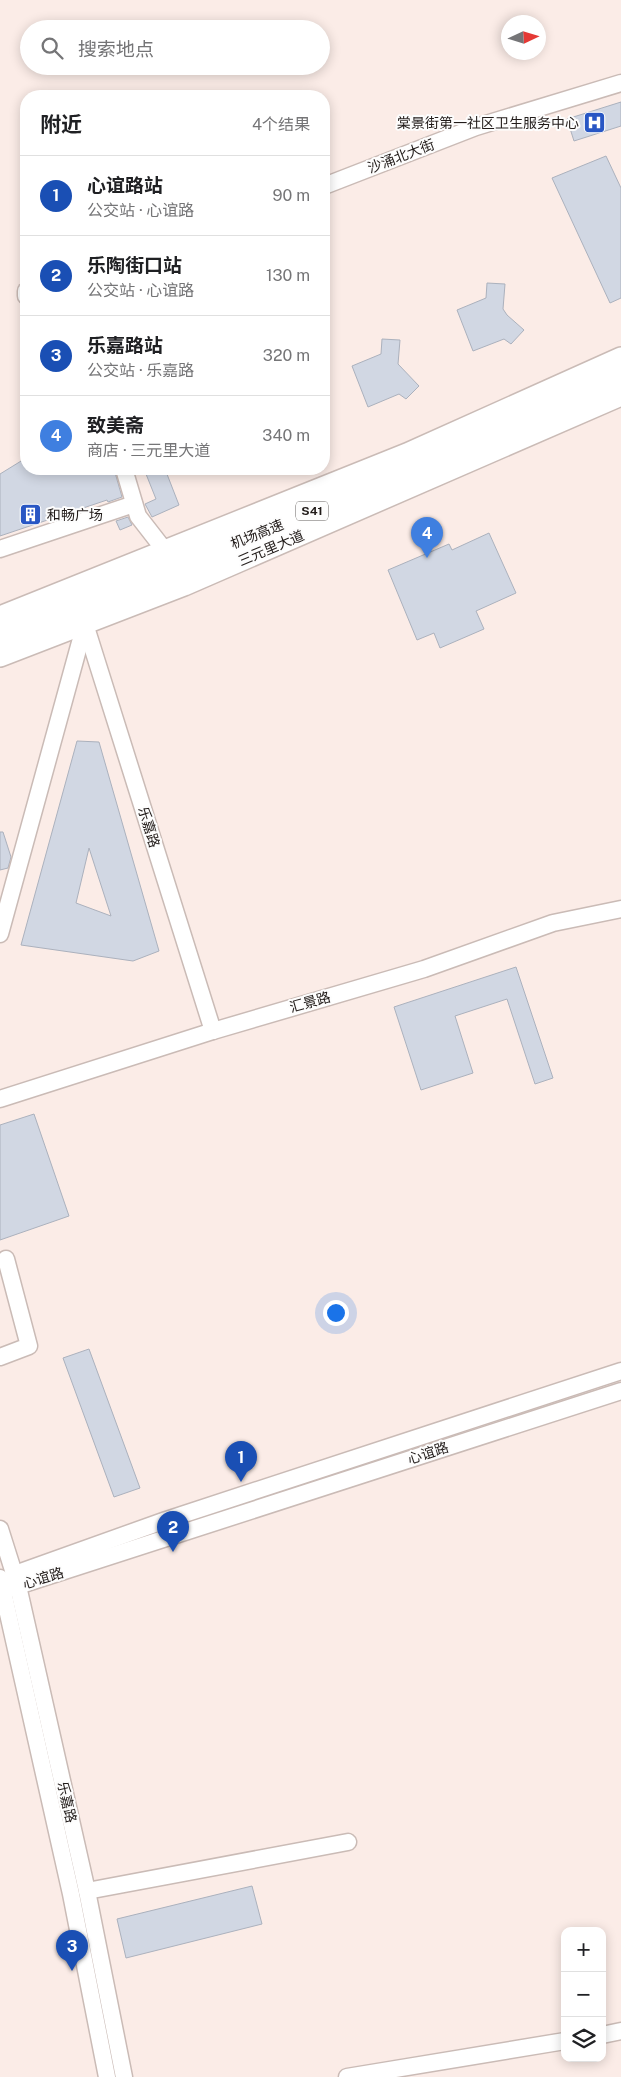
<!DOCTYPE html>
<html lang="zh">
<head>
<meta charset="utf-8">
<style>
  :root { --surface:#fff; --page:#f6f6f6; --text:#202124; --muted:#757577; --line:#e0e0e0; --accent:#db2777 }
  body { margin:0; font-family:"Public Sans","Noto Sans SC",sans-serif; background:var(--page); color:var(--text) }
  .controls { position:absolute; right:15px; bottom:15px; display:grid; overflow:hidden; border-radius:10px; box-shadow:0 2px 12px #0003 }
  .controls button { width:45px; height:45px; display:grid; place-items:center; padding:0; border:0; border-bottom:1px solid var(--line); background:var(--surface); color:var(--text); font:25px sans-serif }
  .compass { position:absolute; left:501px; top:15px; width:45px; height:45px; border-radius:50%; background:var(--surface); box-shadow:0 2px 12px #0003; rotate:86deg }
  .you { position:absolute; left:335px; top:1312px; width:18px; height:18px; margin:-12px; border:4px solid #fff; border-radius:50%; background:#1a73e8; box-shadow:0 0 0 8px #1a73e833 }
  .badge { display:grid; place-items:center; width:32px; height:32px; border-radius:50%; background:var(--accent); color:#fff; font-size:16px; font-weight:700 }
  .pin { position:absolute; translate:-50% -41px; filter:drop-shadow(0 1px 2px #0008) }
  .pin::after { content:''; position:absolute; top:26px; width:18px; height:15px; background:inherit; clip-path:polygon(0 0,100% 0,50% 100%) }
  .list { margin:0; padding:0; list-style:none }
  h2 { display:flex; justify-content:space-between; align-items:center; height:65px; margin:0; padding:0 20px; font-size:21px }
  h2 small { font-size:16px; font-weight:400; color:var(--muted) }
  .list li { display:grid; grid-template-columns:32px 1fr auto; gap:15px; align-items:center; box-sizing:border-box; height:80px; padding:0 20px; border-top:1px solid var(--line) }
  .list b { display:block; font-size:19px; white-space:nowrap }
  .list p { margin:0; font-size:16px; white-space:nowrap; color:var(--muted) }
  .list em { font-size:16px; font-style:normal; color:var(--muted) }
  .icon { flex:none; width:28px; height:28px; fill:none; stroke:currentColor; stroke-width:2; stroke-linecap:round; stroke-linejoin:round }
  .map { position:relative; flex:none; width:621px; height:2077px; overflow:hidden }
  .search { position:absolute; background:var(--surface); box-shadow:0 2px 12px #0003; left:20px; top:20px; width:310px; height:55px; display:flex; align-items:center; gap:12px; box-sizing:border-box; padding:0 18px; border-radius:28px; color:var(--muted); font-size:19px }
  .panel { position:absolute; background:var(--surface); box-shadow:0 2px 12px #0003; left:20px; top:90px; width:310px; height:385px; border-radius:20px }
  .map>svg:first-child { display:block }
</style>
</head>
<body>
<div class="map">
<svg width="621" height="2077" viewBox="0 0 621 2077">
  <rect width="100%" height="100%" fill="#fbece7"/>
  <!-- building -->
  <g fill="#d1d7e3" stroke="#abb1bd" fill-rule="evenodd">
    <path d="M621,102v24l-47,15 -7,-22z"/>
    <path d="M606,156l15,32v110l-11,5 -58,-125z"/>
    <path d="M487,283l18,1 -2,25 4,6 17,15 -13,14 -7,-5 -31,12 -16,-41 29,-12z"/>
    <path d="M382,339l18,1 -2,24 21,22 -13,13 -7,-5 -31,13 -16,-41 29,-12z"/>
    <path d="M26,458v11h88l8,28 -14,5 -1,-2 -107,36v-62z"/>
    <path d="M144,469h21l14,36 -27,12 -7,-13 11,-5z"/>
    <path d="M128,517l4,8 -12,5 -4,-9z"/>
    <path d="M489,533l27,60 -40,18 8,18 -44,19 -6,-15 -17,7 -29,-70 61,-26 3,6z"/>
    <path d="M77,741l22,1 60,209 -26,10 -112,-16zM89,848l22,68 -35,-13z"/>
    <path d="M0,832h3l8,25 -3,11 -8,2z"/>
    <path d="M516,967l37,111 -18,6 -28,-85 -52,17 18,57 -52,17 -27,-83z"/>
    <path d="M34,1114l35,102 -69,24v-115z"/>
    <path d="M89,1349l51,139 -26,9 -51,-139z"/>
    <path d="M252,1886l10,38 -136,34 -9,-39z"/>
  </g>
  <g fill="none" stroke-linecap="round" stroke-linejoin="round">
    <defs>
      <g id="minor">
        <path d="M324,186l152,-59 145,-44"/>
        <path d="M26,291v5"/>
        <path d="M124,469l14,47 28,36"/>
        <path d="M0,549l134,-45"/>
        <path d="M85,624l128,407"/>
        <path d="M0,934l85,-310"/>
        <path d="M0,1099l213,-68 211,-62 129,-46 68,-14"/>
        <path d="M0,1357l29,-11 -23,-87"/>
        <path d="M0,1529l18,57 69,305 37,186"/>
        <path d="M0,1578l71,316 36,183"/>
        <path d="M3,1587l12,-13 151,-54 455,-149"/>
        <path d="M0,1588l18,-2 603,-195"/>
        <path d="M87,1891l261,-49"/>
        <path d="M602,2035l19,-4"/>
        <path d="M347,2077l218,-36"/>
      </g>
      <g id="major">
        <path d="M0,617l407,-163 214,-96"/>
        <path d="M0,656l184,-71 437,-190"/>
      </g>
      <path id="highway" d="M0,637c210,-79 416,-169 621,-259"/>
    </defs>
    <!-- minor casing -->
    <use href="#minor" stroke="#cabbb6" stroke-width="19"/>
    <!-- major casing -->
    <use href="#major" stroke="#cabbb6" stroke-width="24"/>
    <!-- highway casing -->
    <use href="#highway" stroke="#cabbb6" stroke-width="26"/>
    <!-- minor -->
    <use href="#minor" stroke="#fff" stroke-width="16"/>
    <!-- major -->
    <use href="#major" stroke="#fff" stroke-width="21"/>
    <!-- highway -->
    <use href="#highway" stroke="#fff" stroke-width="24"/>
  </g>
  <!-- icons -->
  <defs>
    <symbol id="hospital-square" viewBox="-11 -11 22 22"><rect x="-9" y="-9" width="18" height="18" rx="4" fill="#2856c4" stroke="#fdfdfd"/><path d="M-5-5h3v3.5h4V-5h3V5h-3V1.5h-4V5h-3Z" fill="#fff"/></symbol>
    <symbol id="building-square" viewBox="-11 -11 22 22"><rect x="-9" y="-9" width="18" height="18" rx="4" fill="#2856c4" stroke="#fdfdfd"/><path d="M-4-6H4V6H1V3H-1V6H-4ZM-2.5-4.3h1.7v1.8h-1.7ZM.8-4.3h1.7v1.8H.8ZM-2.5-1h1.7V.8h-1.7ZM.8-1h1.7V.8H.8Z" fill="#fff"/></symbol>
  </defs>
  <g fill-rule="evenodd">
    <use href="#hospital-square" x="582" y="110" width="25" height="25"/>
    <use href="#building-square" x="18" y="502" width="25" height="25"/>
  </g>
  <g text-anchor="middle" stroke-width="4" stroke-linejoin="round" paint-order="stroke">
    <!-- shield labels -->
    <rect fill="#fdfdfd" stroke="#635f5d" stroke-width="1" x="296" y="501.5" width="32" height="19" rx="4"/>
    <g font-size="12" font-weight="bold" fill="#211b19">
      <text x="312" y="515">S41</text>
    </g>
    <!-- poi labels -->
    <g font-size="14" fill="#211b19" stroke="#fdfdfd" text-anchor="end">
      <text x="579" y="128">棠景街第一社区卫生服务中心</text>
      <text x="47" y="520" text-anchor="start">和畅广场</text>
    </g>
    <!-- street labels -->
    <g font-size="14" fill="#211b19" stroke="#fdfdfd">
      <text transform="translate(401 156) rotate(-21)" y="5">沙涌北大街</text>
      <text transform="translate(257 534) rotate(-22)" y="5">机场高速</text>
      <text transform="translate(271 548) rotate(-23)" y="5">三元里大道</text>
      <text transform="translate(149 827) rotate(73)" y="5">乐嘉路</text>
      <text transform="translate(310 1002) rotate(-16)" y="5">汇景路</text>
      <text transform="translate(428 1453) rotate(-18)" y="5">心谊路</text>
      <text transform="translate(43 1578) rotate(-17)" y="5">心谊路</text>
      <text transform="translate(67 1802) rotate(77)" y="5">乐嘉路</text>
    </g>
  </g>
</svg>
<div class="controls">
<button>+</button>
<button>−</button>
<button><svg class="icon" aria-label="layers" viewBox="0 0 24 24"><path d="M12 4l9 5-9 5-9-5zM3 14l9 5 9-5"/></svg></button>
</div>
<svg class="compass" viewBox="-18 -18 36 36"><path d="M0-13l5 13h-10z" fill="#e53935"/><path d="M0 13l5-13h-10z" fill="#757577"/></svg>
<div class="you"></div>
<div class="pin badge" style="left:241px;top:1482px;background:#1a4fb4">1</div>
<div class="pin badge" style="left:173px;top:1552px;background:#1a4fb4">2</div>
<div class="pin badge" style="left:72px;top:1971px;background:#1a4fb4">3</div>
<div class="pin badge" style="left:427px;top:558px;background:#3f7fe0">4</div>
<div class="search"><svg class="icon" aria-label="search" viewBox="0 0 24 24"><circle cx="10" cy="10" r="6"/><path d="M15 15l6 6"/></svg>搜索地点</div>
<section class="panel">
<h2>附近<small>4个结果</small></h2>
<ul class="list">
<li><span class="badge" style="background:#1a4fb4">1</span><div><b>心谊路站</b><p>公交站 · 心谊路</p></div><em>90 m</em></li>
<li><span class="badge" style="background:#1a4fb4">2</span><div><b>乐陶街口站</b><p>公交站 · 心谊路</p></div><em>130 m</em></li>
<li><span class="badge" style="background:#1a4fb4">3</span><div><b>乐嘉路站</b><p>公交站 · 乐嘉路</p></div><em>320 m</em></li>
<li><span class="badge" style="background:#3f7fe0">4</span><div><b>致美斋</b><p>商店 · 三元里大道</p></div><em>340 m</em></li>
</ul>
</section>
</div>
</body>
</html>
